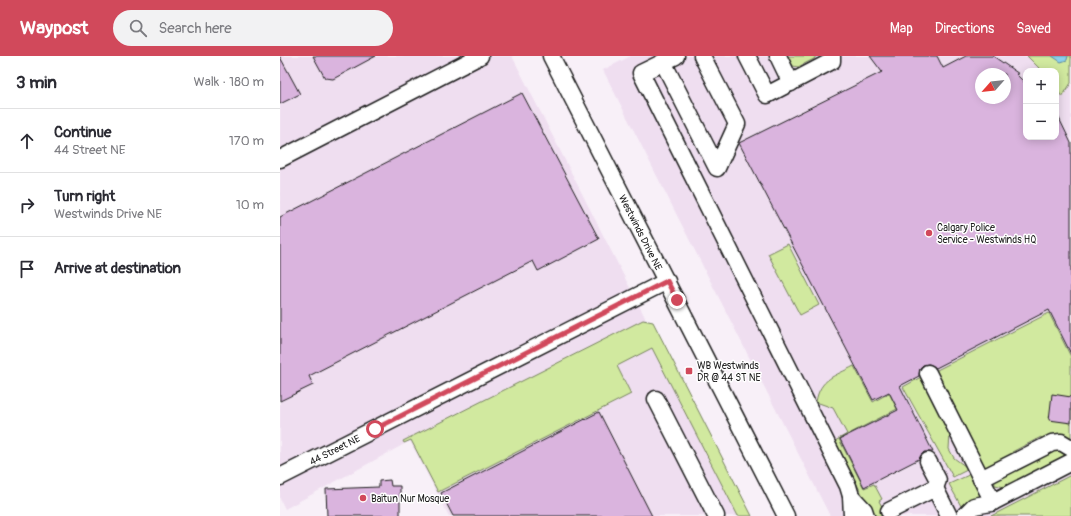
<!DOCTYPE html>
<html lang="en">
<head>
<meta charset="utf-8">
<style>
  :root { --surface:#fff; --page:#f2f2f3; --text:#2b2b33; --muted:#7c7c81; --line:#e1e1e2; --accent:#d1495b }
  body { margin:0; font-family:Pangolin,sans-serif; background:var(--page); color:var(--text) }
  .controls { position:absolute; right:12px; top:12px; display:grid; overflow:hidden; border-radius:8px; box-shadow:0 2px 10px #0003 }
  .controls button { width:36px; height:36px; display:grid; place-items:center; padding:0; border:0; border-bottom:1px solid var(--line); background:var(--surface); color:var(--text); font:20px sans-serif }
  .compass { position:absolute; left:695px; top:12px; width:36px; height:36px; border-radius:50%; background:var(--surface); box-shadow:0 2px 10px #0003; rotate:243deg }
  .stop { position:absolute; width:12px; height:12px; margin:-9px; border:3px solid #d1495b; border-radius:50%; background:#fff }
  .stop.end { background:#d1495b; border-color:#fff; box-shadow:0 1px 4px #0008 }
  .list { margin:0; padding:0; list-style:none }
  h2 { display:flex; justify-content:space-between; align-items:center; height:52px; margin:0; padding:0 16px; font-size:17px }
  h2 small { font-size:13px; font-weight:400; color:var(--muted) }
  .list li { display:grid; grid-template-columns:26px 1fr auto; gap:12px; align-items:center; box-sizing:border-box; height:64px; padding:0 16px; border-top:1px solid var(--line) }
  .list b { display:block; font-size:15px; white-space:nowrap }
  .list p { margin:0; font-size:13px; white-space:nowrap; color:var(--muted) }
  .list em { font-size:13px; font-style:normal; color:var(--muted) }
  .icon { flex:none; width:22px; height:22px; fill:none; stroke:currentColor; stroke-width:2; stroke-linecap:round; stroke-linejoin:round }
  .map { position:relative; flex:none; width:791px; height:460px; overflow:hidden }
  header { display:flex; align-items:center; gap:24px; box-sizing:border-box; height:56px; padding:0 20px; background:var(--accent); color:#fff }
  header strong { font-size:19px }
  nav { display:flex; gap:22px; margin-inline-start:auto; font-size:14px }
  .search { width:280px; height:36px; background:var(--page); display:flex; align-items:center; gap:10px; box-sizing:border-box; padding:0 14px; border-radius:22px; color:var(--muted); font-size:15px }
  main { display:flex }
  aside { flex:1; background:var(--surface) }
  .map>svg:first-child { display:block }
</style>
</head>
<body>
<header>
<strong>Waypost</strong>
<div class="search"><svg class="icon" aria-label="search" viewBox="0 0 24 24"><circle cx="10" cy="10" r="6"/><path d="M15 15l6 6"/></svg>Search here</div>
<nav><a>Map</a><a>Directions</a><a>Saved</a></nav>
</header>
<main>
<aside>
<h2>3 min<small>Walk · 180 m</small></h2>
<ul class="list">
<li><svg class="icon" aria-label="ahead" viewBox="0 0 24 24"><path d="M12 20V5M6 11l6-6 6 6"/></svg><div><b>Continue</b><p>44 Street NE</p></div><em>170 m</em></li>
<li><svg class="icon" aria-label="right" viewBox="0 0 24 24"><path d="M7 20v-9h11M14 6l5 5-5 5"/></svg><div><b>Turn right</b><p>Westwinds Drive NE</p></div><em>10 m</em></li>
<li><svg class="icon" aria-label="arrive" viewBox="0 0 24 24"><path d="M6 21V4h12l-3 4 3 4H6"/></svg><div><b>Arrive at destination</b></div></li>
</ul>
</aside>
<div class="map">
<svg width="791" height="460" viewBox="0 0 791 460">
  <rect width="100%" height="100%" fill="#f8f0f8"/>
  <filter id="ink" filterUnits="userSpaceOnUse"><feTurbulence type="fractalNoise" baseFrequency=".025" numOctaves="2"/><feDisplacementMap in="SourceGraphic" scale="8" xChannelSelector="R" yChannelSelector="G"/><feConvolveMatrix kernelMatrix="1 2 1 2 8 2 1 2 1" color-interpolation-filters="sRGB"/></filter>
  <g filter="url(#ink)">
    <!-- built -->
    <g fill="#efdef0" fill-rule="evenodd">
      <path d="M0,0h232l234,460h-297l-39,-75 -125,68 -5,-10z"/>
      <path d="M351,0h440v460h-241l-227,-446zM746,15h30v66h-30zM701,18h24v24h-24z"/>
    </g>
    <!-- green -->
    <g fill="#d1e99f" stroke="#76825e">
      <path d="M508,0h28l-2,3 -16,8 -5,-1z"/>
      <path d="M747,0h44v27l-9,14 -6,-9v-17h-14z"/>
      <path d="M508,188l31,61 -19,10 -32,-61z"/>
      <path d="M769,257l22,44v86l-26,-1 -4,-5 -29,15 3,6 -26,12 -5,-3 -49,-96z"/>
      <path d="M363,264l10,2 99,194h-14l-86,-168 -35,18 14,28 -193,98 -27,-52 -7,3 -1,-2z"/>
      <path d="M574,310l19,36 16,-9 8,16 -58,30 25,49 10,-4 8,15 -3,2 8,15h-14l-38,-75 12,-7 -14,-26 -17,-6c4,-24 19,-26 38,-36z"/>
      <path d="M641,321l29,56 -1,16 5,9 15,11 -16,8 -50,-90z"/>
      <path d="M775,391l14,7 -64,33 -10,-2 -1,-7z"/>
      <path d="M691,418l10,20v3l-17,11 -3,-2 -12,-22z"/>
      <path d="M791,419v41h-80z"/>
    </g>
    <!-- water -->
    <path fill="#8bcfec" stroke="#5f8799" d="M772,0h16l-1,4 -6,2z"/>
    <!-- building -->
    <g fill="#dab4de" stroke="#1c1c1c" fill-rule="evenodd">
      <path d="M33,0h63l-43,23 -8,-1z"/>
      <path d="M590,0h67l6,12 23,-12h27l26,18h-3l10,10v53h30v-25l15,31v211l-22,-44 -113,58 -7,-4 -6,1 -3,3 -1,8 -19,10 33,66h-9l-5,7 -55,28 -24,-48 58,-29 -9,-18 -16,8 -134,-257 143,-71zM701,18h24v24h-24z"/>
      <path d="M0,1l20,37 -20,10z"/>
      <path d="M242,37l77,146 -61,32 -5,-10 -224,115 4,9 -33,16v-184z"/>
      <path d="M772,338l19,3v26l-22,-3z"/>
      <path d="M319,356l53,104h-199l-12,-23z"/>
      <path d="M110,424l1,6h9v30h-73l-1,-27 53,-2v-6z"/>
    </g>
    <g fill="none" stroke-linecap="round" stroke-linejoin="round">
      <defs>
        <g id="minor">
          <path id="s1" d="M271,0l235,460"/>
          <path d="M396,0l-35,17 207,413 3,10 1,20"/>
          <path d="M467,0l20,39 65,-34v-5"/>
          <path d="M498,0l13,27"/>
          <path d="M383,6l54,106 20,-44 -35,-68"/>
          <path d="M0,103l200,-103"/>
          <path d="M648,317l65,129"/>
          <path d="M376,343l60,117"/>
          <path d="M648,405l10,19 -3,8"/>
          <path id="s2" d="M0,421l387,-196"/>
          <path d="M701,423l71,-36 9,-1 10,6"/>
          <path d="M571,440l13,14 2,6"/>
          <path d="M609,455l46,-23 14,28"/>
          <path d="M684,460l10,-10 17,-3 80,-41"/>
        </g>
      </defs>
      <!-- minor casing -->
      <use href="#minor" stroke="#1c1c1c" stroke-width="19"/>
      <!-- minor -->
      <use href="#minor" stroke="#fff" stroke-width="16"/>
    </g>
  </g>
  <g fill="none" stroke-linecap="round" stroke-linejoin="round" filter="url(#ink)">
    <!-- route -->
    <path stroke="#d1495b" stroke-width="5" d="M95,373l292,-148 10,19"/>
  </g>
  <!-- markers -->
  <g fill="#d1495b" stroke="#fff" stroke-width="1.5">
    <circle cx="649" cy="177" r="4"/>
    <rect x="405" y="311" width="8" height="8" rx="2"/>
    <circle cx="83" cy="442" r="4"/>
  </g>
  <g text-anchor="middle" stroke-width="3" stroke-linejoin="round" paint-order="stroke">
    <!-- poi labels -->
    <g font-size="10" fill="#1c1c1c" stroke="#fff" text-anchor="start">
      <text x="657" y="175">Calgary Police<tspan x="657" dy="12">Service - Westwinds HQ</tspan></text>
      <text x="417" y="313">WB Westwinds<tspan x="417" dy="12">DR @ 44 ST NE</tspan></text>
      <text x="91" y="446">Baitun Nur Mosque</text>
    </g>
    <!-- street labels -->
    <g font-size="10" fill="#1c1c1c" stroke="#fff">
      <text dy="4" stroke="none"><textPath href="#s1" startOffset="198">Westwinds Drive NE</textPath></text>
      <text dy="4" stroke="none"><textPath href="#s2" startOffset="61">44 Street NE</textPath></text>
    </g>
  </g>
</svg>
<div class="controls">
<button>+</button>
<button>−</button>
</div>
<svg class="compass" viewBox="-18 -18 36 36"><path d="M0-13l5 13h-10z" fill="#e53935"/><path d="M0 13l5-13h-10z" fill="#7c7c81"/></svg>
<div class="stop" style="left:95px;top:373px"></div>
<div class="stop end" style="left:397px;top:244px"></div>
</div>
</main>
</body>
</html>
